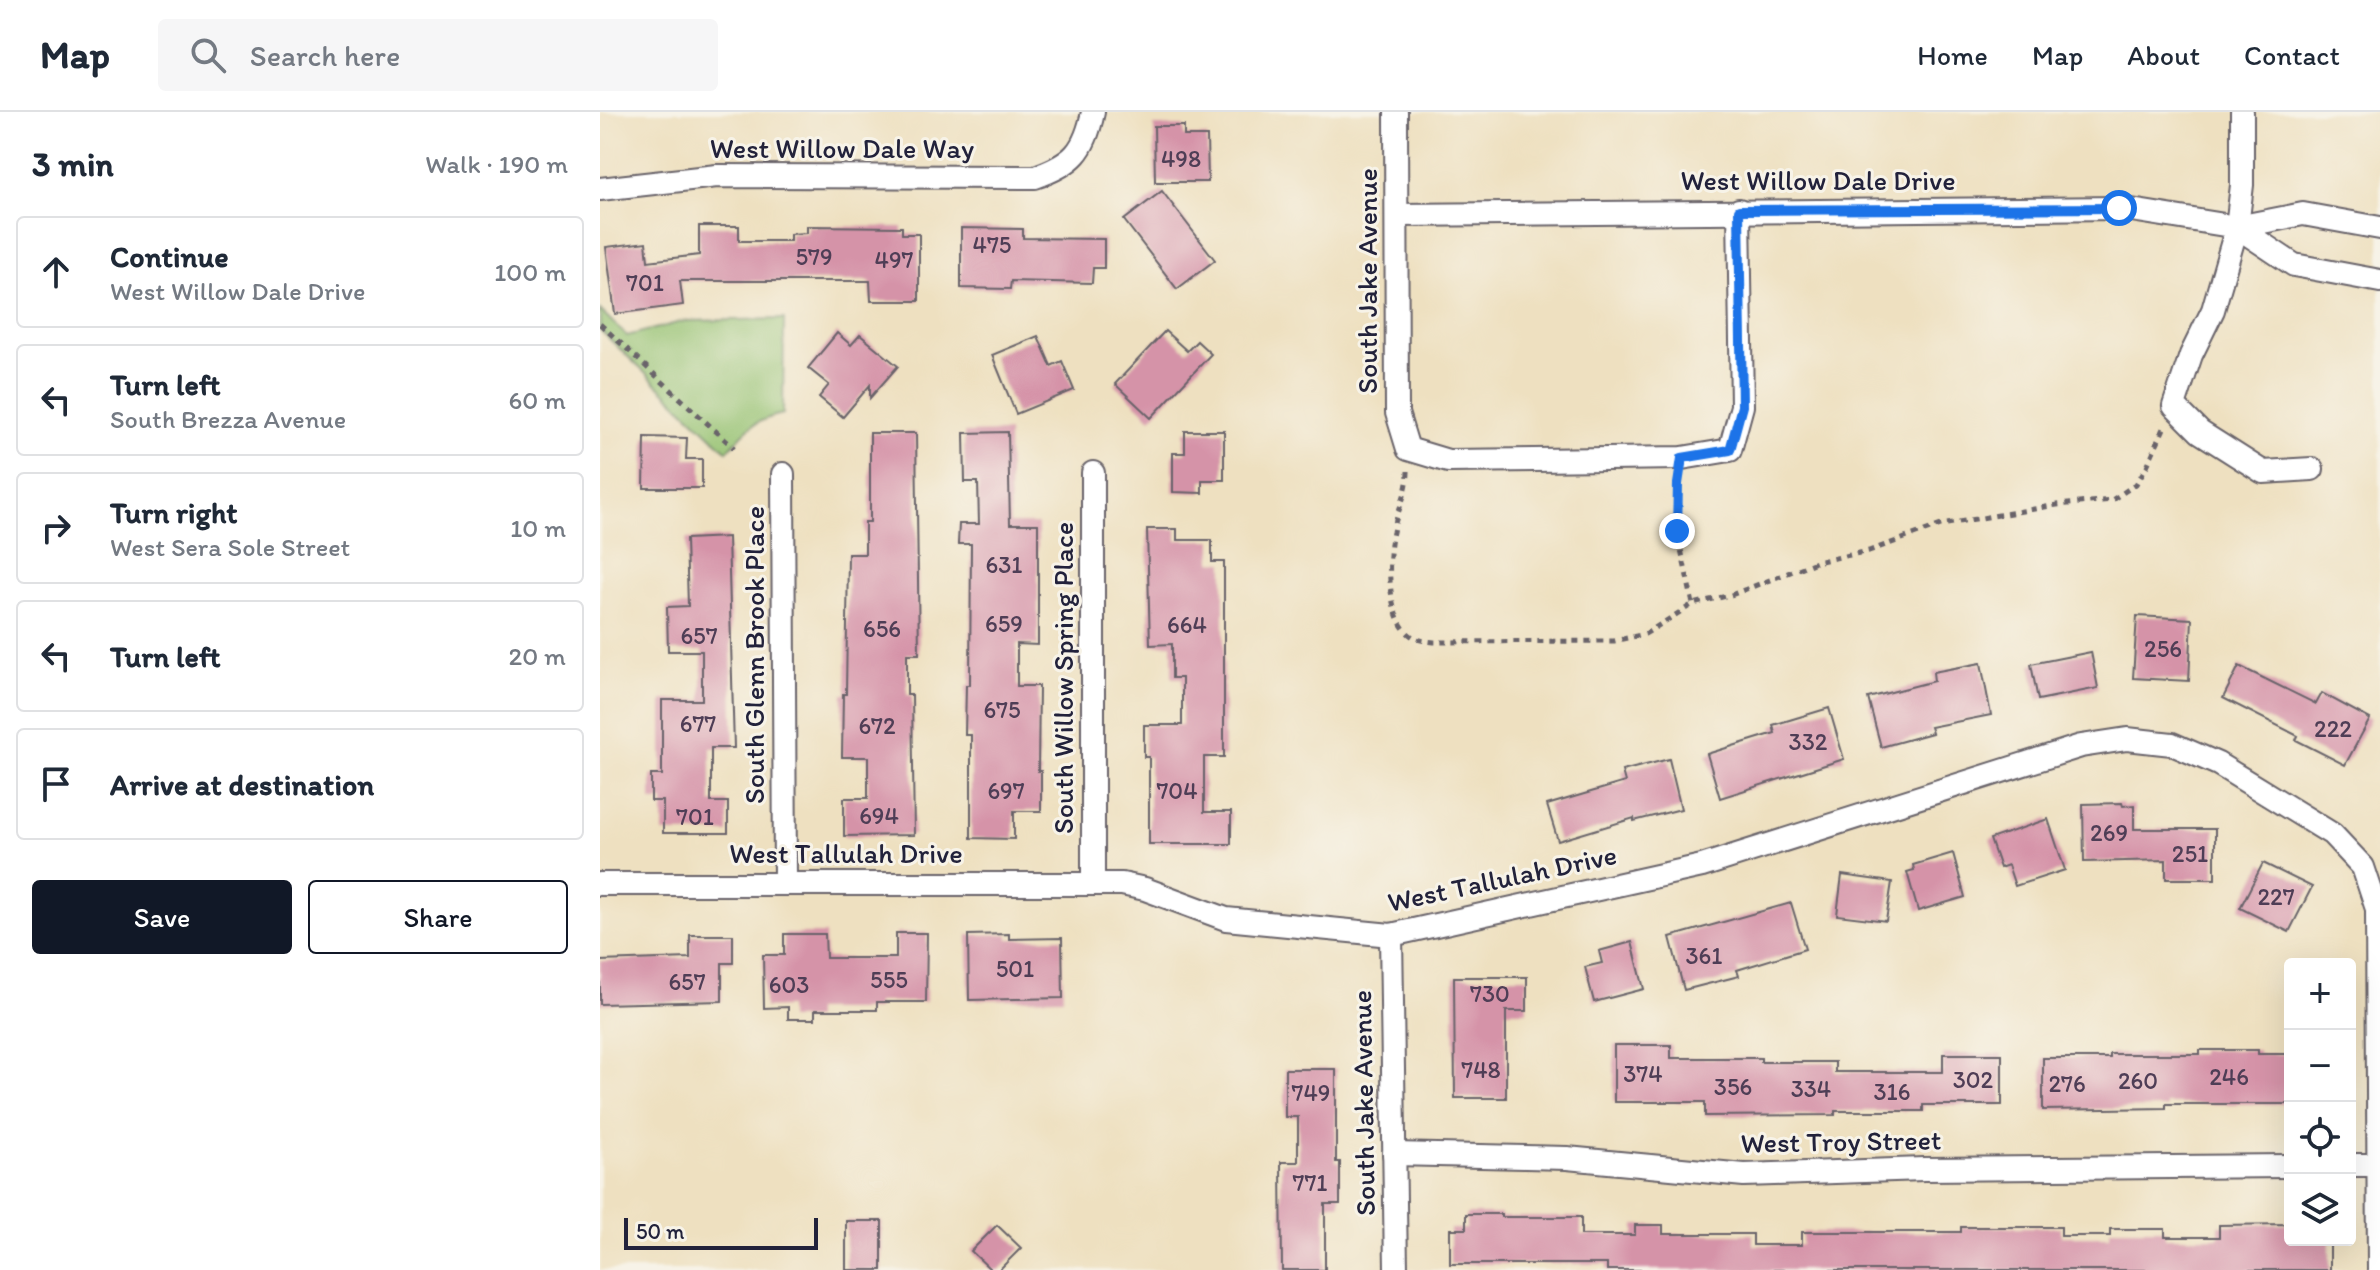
<!DOCTYPE html>
<html lang="en">
<head>
<meta charset="utf-8">
<style>
  :root { --surface:#fff; --page:#f6f6f7; --text:#1f2937; --muted:#747a83; --line:#e0e1e3; --accent:#111827 }
  body { margin:0; font-family:Itim,sans-serif; background:var(--page); color:var(--text) }
  .controls { position:absolute; right:24px; bottom:24px; display:grid; overflow:hidden; border-radius:8px; box-shadow:0 8px 32px #0002 }
  .controls button { width:72px; height:72px; display:grid; place-items:center; padding:0; border:0; border-bottom:2px solid var(--line); background:var(--surface); color:var(--text); font:40px sans-serif }
  .scale { position:absolute; left:24px; bottom:20px; width:194px; box-sizing:border-box; padding-left:8px; border:4px solid #22223b; border-top:0; font-size:22px; line-height:28px; white-space:nowrap; color:#22223b; -webkit-text-stroke:6px #f7f3e8; paint-order:stroke }
  .stop { position:absolute; width:24px; height:24px; margin:-18px; border:6px solid #1a73e8; border-radius:50%; background:#fff }
  .stop.end { background:#1a73e8; border-color:#fff; box-shadow:0 2px 8px #0008 }
  .list { margin:0; padding:0; list-style:none }
  h2 { display:flex; justify-content:space-between; align-items:center; height:104px; margin:0; padding:0 32px; font-size:34px }
  h2 small { font-size:26px; font-weight:400; color:var(--muted) }
  .list li { display:grid; grid-template-columns:52px 1fr auto; gap:24px; align-items:center; box-sizing:border-box; height:112px; margin:0 16px 16px; padding:0 16px; border:2px solid var(--line); border-radius:8px }
  .list b { display:block; font-size:30px; white-space:nowrap }
  .list p { margin:0; font-size:26px; white-space:nowrap; color:var(--muted) }
  .list em { font-size:26px; font-style:normal; color:var(--muted) }
  .actions { display:flex; gap:16px; padding:24px 32px }
  .actions a { flex:1; padding:18px 0; border:2px solid var(--accent); border-radius:8px; text-align:center; font-size:28px; color:var(--accent) }
  .actions .main { background:var(--accent); color:#fff }
  .icon { flex:none; width:44px; height:44px; fill:none; stroke:currentColor; stroke-width:2; stroke-linecap:round; stroke-linejoin:round }
  .map { position:relative; flex:none; width:1780px; height:1158px; overflow:hidden }
  header { display:flex; align-items:center; gap:48px; box-sizing:border-box; height:112px; padding:0 40px; background:var(--surface); border-bottom:2px solid var(--line) }
  header strong { font-size:38px }
  nav { display:flex; gap:44px; margin-inline-start:auto; font-size:28px }
  .search { width:560px; height:72px; background:var(--page); display:flex; align-items:center; gap:20px; box-sizing:border-box; padding:0 28px; border-radius:8px; color:var(--muted); font-size:30px }
  main { display:flex }
  aside { flex:1; background:var(--surface) }
  .map>svg:first-child { display:block }
</style>
</head>
<body>
<header>
<strong>Map</strong>
<div class="search"><svg class="icon" aria-label="search" viewBox="0 0 24 24"><circle cx="10" cy="10" r="6"/><path d="M15 15l6 6"/></svg>Search here</div>
<nav><a>Home</a><a>Map</a><a>About</a><a>Contact</a></nav>
</header>
<main>
<aside>
<h2>3 min<small>Walk · 190 m</small></h2>
<ul class="list">
<li><svg class="icon" aria-label="ahead" viewBox="0 0 24 24"><path d="M12 20V5M6 11l6-6 6 6"/></svg><div><b>Continue</b><p>West Willow Dale Drive</p></div><em>100 m</em></li>
<li><svg class="icon" aria-label="left" viewBox="0 0 24 24"><path d="M17 20v-9H6M10 6l-5 5 5 5"/></svg><div><b>Turn left</b><p>South Brezza Avenue</p></div><em>60 m</em></li>
<li><svg class="icon" aria-label="right" viewBox="0 0 24 24"><path d="M7 20v-9h11M14 6l5 5-5 5"/></svg><div><b>Turn right</b><p>West Sera Sole Street</p></div><em>10 m</em></li>
<li><svg class="icon" aria-label="left" viewBox="0 0 24 24"><path d="M17 20v-9H6M10 6l-5 5 5 5"/></svg><div><b>Turn left</b></div><em>20 m</em></li>
<li><svg class="icon" aria-label="arrive" viewBox="0 0 24 24"><path d="M6 21V4h12l-3 4 3 4H6"/></svg><div><b>Arrive at destination</b></div></li>
</ul>
<div class="actions"><a class="main">Save</a><a>Share</a></div>
</aside>
<div class="map">
<svg width="1780" height="1158" viewBox="0 0 1780 1158">
  <rect width="100%" height="100%" fill="#f7f3e8"/>
  <filter id="ink" filterUnits="userSpaceOnUse"><feTurbulence type="fractalNoise" baseFrequency=".0125" numOctaves="2"/><feDisplacementMap in="SourceGraphic" scale="16" xChannelSelector="R" yChannelSelector="G"/><feConvolveMatrix kernelMatrix="1 2 1 2 8 2 1 2 1" color-interpolation-filters="sRGB"/></filter>
  <filter id="wash" filterUnits="userSpaceOnUse"><feTurbulence type="fractalNoise" baseFrequency=".006" numOctaves="4" result="noise"/><feDisplacementMap in="SourceGraphic" scale="32" xChannelSelector="R" yChannelSelector="G"/><feGaussianBlur stdDeviation="1.8" result="paint"/><feColorMatrix in="noise" values="0 0 0 0 0 0 0 0 0 0 0 0 0 0 0 0 0 1.4 0 .05"/><feComposite in="paint" operator="in"/></filter>
  <g filter="url(#wash)">
    <rect width="100%" height="100%" fill="#eee0c0"/>
    <!-- green -->
    <path fill="#94c170" stroke="#5b7256" stroke-width="2" d="M0,198l27,26 58,-15 99,-2 -1,95c-29,6 -37,15 -56,37l-127,-121z"/>
    <g id="blocks">
      <!-- building -->
      <g fill="#d593a8">
        <path d="M554,14h30v10h23l1,46h-53z"/>
        <path d="M562,79l53,69 -38,29 -53,-69z"/>
        <path d="M99,114h40v15h51v-7l17,-1v-7l95,1v7h17v67h-48l-1,-20h-190l3,24 -68,9 -9,-67 40,-5 2,19 51,-6z"/>
        <path d="M361,116l62,1v9l81,1v29h-11l-1,15 -81,-2 -1,8 -49,-1z"/>
        <path d="M565,219l22,20 10,-10 14,13 -60,64 -36,-34z"/>
        <path d="M237,221l14,12 9,-10 38,31 -28,32v-13l-27,32 -24,-20 10,-12 -21,-17z"/>
        <path d="M438,224l13,30 11,-5 12,29 -58,24 -24,-59z"/>
        <path d="M585,319h39v49h-22v13l-29,-1v-39h12z"/>
        <path d="M408,320l2,92h28v121l-21,-1v42h22l-1,85h3v40h-27v28l-43,-1v-103h-6l1,-50h4l1,-141h-13l1,-20h20l-1,-42h-13l-1,-49z"/>
        <path d="M270,321h46l3,221h-12v41h5l2,140 -70,1v-38h24v-41h-26l1,-63h3l2,-140h17v-32h5z"/>
        <path d="M45,325l42,1 -1,21h16v29h-58z"/>
        <path d="M547,417h30v11h35v22h12v195h-20v55h27v32h-82v-87h-5v-32h38v-47h-10v-34l-22,1z"/>
        <path d="M128,425l6,211h-23v54h17v31h-65v-32h-12v-26h11v-75h40v-49h-34l-1,-44 21,-1 -2,-67z"/>
        <path d="M1537,504l55,3 -3,62 -56,-3z"/>
        <path d="M1491,540l7,36 -60,12 -7,-36z"/>
        <path d="M1381,551l10,52 -61,12 2,6 -51,14 -13,-49 66,-17 -1,-9z"/>
        <path d="M1639,554l77,38 6,-11 48,26 -25,46 -49,-25 2,-4 -75,-38z"/>
        <path d="M1229,596l15,51 -124,39 -13,-44 68,-21 -2,-8z"/>
        <path d="M1069,647l12,50 -47,12v-3l-76,23 -11,-36 78,-23 -3,-11z"/>
        <path d="M1522,691l1,3 11,-1v24h81v50h-49v-19l-82,2 -1,-58z"/>
        <path d="M1448,707l17,51 -50,16 -7,-21 -8,3 -10,-29z"/>
        <path d="M1353,741l12,44 -47,14 -11,-39 7,-2 -1,-5z"/>
        <path d="M1663,751l49,24 -23,45 -49,-24z"/>
        <path d="M1242,763l50,7 -6,39 -49,-6z"/>
        <path d="M1191,791l14,46 -68,21 2,6 -55,14 -14,-53z"/>
        <path d="M296,821h31l-1,69h-49v8h-62v9h-27v-12l-24,1 -1,-53h21v-21h41l1,24h70z"/>
        <path d="M409,822v5l53,-1 1,60 -94,2 -1,-65z"/>
        <path d="M90,823h43v28h-11v38l-122,3v-43l90,-3z"/>
        <path d="M1032,830l12,47 -50,13 -9,-35 17,-4 -3,-12z"/>
        <path d="M854,865h73v34h-21v87h-51z"/>
        <path d="M1014,933h57v13h90v4h74v10h108v-18h59v51h-79v6h-88v4l-130,1v-14h-91z"/>
        <path d="M1600,938h58v4h32v50h-124v4l-123,2v-52h67v-4h90z"/>
        <path d="M685,957h51v93h4v42h-15v66h-43l-1,-108h17v-45h-13z"/>
        <path d="M866,1102h35v3h80v18h54v-10h28v9h90v11h49v-13h159v-5h100v9h49v-7h55v8h54v-12l71,-1v16h40v30h-723v-6h-157v-35h16z"/>
        <rect x="246" y="1109" width="36" height="49"/>
        <path d="M397,1113l24,23 -22,22h-8l-20,-19z"/>
      </g>
    </g>
  </g>
  <g filter="url(#ink)">
    <use href="#blocks" fill-opacity="0" stroke="#69646a" stroke-width="2"/>
    <g fill="none" stroke-linecap="round" stroke-linejoin="round">
      <defs>
        <g id="street">
          <path d="M796,0l1,301 11,36 40,12 234,-3 48,-8 12,-44 -3,-196"/>
          <path d="M1642,0v73l-5,42 -24,83 -22,45 -17,51 26,26 63,40 49,-3"/>
          <path d="M0,77l117,-13 318,1c38,-13 50,-26 58,-65"/>
          <path d="M797,103l722,-7 118,19 66,-13 77,14"/>
          <path d="M1637,115l57,38 86,16"/>
          <path d="M183,362l2,409"/>
          <path d="M493,771v-410"/>
          <path d="M0,772h522l23,5 81,30 165,16 311,-69 379,-120 46,-7 45,5 46,20 114,70 31,33 14,42 2,361"/>
          <path d="M791,823l5,335"/>
          <path d="M794,1042l173,4 177,17 180,-6 366,-3"/>
          <path d="M1750,1053h29"/>
        </g>
      </defs>
      <!-- street casing -->
      <use href="#street" stroke="#69646a" stroke-width="26"/>
      <!-- path -->
      <g stroke="#69646a" stroke-width="5" stroke-dasharray="6 6" stroke-linecap="butt">
        <path d="M0,212l134,124"/>
        <path d="M808,359c0,23 -11,39 -15,61 -6,27 -7,92 22,106 5,3 13,3 19,4l180,-1 31,-7 48,-30 38,-9 85,-33 53,-11 72,-26 116,-20 55,-5 24,-16 11,-18 18,-40"/>
        <path d="M1079,367l-2,52 16,73"/>
      </g>
      <!-- street -->
      <use href="#street" stroke="#fff" stroke-width="22"/>
    </g>
  </g>
  <g fill="none" stroke-linecap="round" stroke-linejoin="round" filter="url(#ink)">
    <!-- route -->
    <path stroke="#1a73e8" stroke-width="10" d="M1077,419l1,-47 4,-26 48,-8 12,-44 -3,-196 380,-2"/>
  </g>
  <g text-anchor="middle" stroke-width="6" stroke-linejoin="round" paint-order="stroke">
    <!-- number labels -->
    <g font-size="24" fill="#4f3e56">
      <text x="581" y="55">498</text>
      <text x="392" y="141">475</text>
      <text x="214" y="153">579</text>
      <text x="294" y="156">497</text>
      <text x="45" y="179">701</text>
      <text x="404" y="461">631</text>
      <text x="404" y="520">659</text>
      <text x="587" y="521">664</text>
      <text x="282" y="525">656</text>
      <text x="99" y="532">657</text>
      <text x="1563" y="545">256</text>
      <text x="402" y="606">675</text>
      <text x="98" y="620">677</text>
      <text x="277" y="622">672</text>
      <text x="1733" y="625">222</text>
      <text x="1208" y="638">332</text>
      <text x="406" y="687">697</text>
      <text x="577" y="687">704</text>
      <text x="279" y="712">694</text>
      <text x="95" y="713">701</text>
      <text x="1509" y="729">269</text>
      <text x="1590" y="750">251</text>
      <text x="1676" y="793">227</text>
      <text x="1104" y="852">361</text>
      <text x="415" y="865">501</text>
      <text x="289" y="876">555</text>
      <text x="87" y="878">657</text>
      <text x="189" y="881">603</text>
      <text x="890" y="890">730</text>
      <text x="881" y="966">748</text>
      <text x="1043" y="970">374</text>
      <text x="1629" y="973">246</text>
      <text x="1373" y="976">302</text>
      <text x="1538" y="977">260</text>
      <text x="1467" y="980">276</text>
      <text x="1133" y="983">356</text>
      <text x="1211" y="985">334</text>
      <text x="1292" y="988">316</text>
      <text x="711" y="989">749</text>
      <text x="710" y="1079">771</text>
    </g>
    <!-- street labels -->
    <g font-size="28" fill="#22223b" stroke="#f7f3e8">
      <text x="242" y="46">West Willow Dale Way</text>
      <text x="1218" y="78">West Willow Dale Drive</text>
      <text transform="translate(767 169) rotate(-90)" y="10">South Jake Avenue</text>
      <text transform="translate(154 543) rotate(-90)" y="10">South Glenn Brook Place</text>
      <text transform="translate(463 566) rotate(-90)" y="10">South Willow Spring Place</text>
      <text x="246" y="751">West Tallulah Drive</text>
      <text transform="translate(902 766) rotate(-12)" y="10">West Tallulah Drive</text>
      <text transform="translate(763 991) rotate(-91)" y="10">South Jake Avenue</text>
      <text transform="translate(1241 1029) rotate(-1)" y="10">West Troy Street</text>
    </g>
  </g>
</svg>
<div class="controls">
<button>+</button>
<button>−</button>
<button><svg class="icon" aria-label="locate" viewBox="0 0 24 24"><circle cx="12" cy="12" r="6"/><path d="M12 2v4M12 18v4M2 12h4M18 12h4"/></svg></button>
<button><svg class="icon" aria-label="layers" viewBox="0 0 24 24"><path d="M12 4l9 5-9 5-9-5zM3 14l9 5 9-5"/></svg></button>
</div>
<div class="scale">50 m</div>
<div class="stop" style="left:1519px;top:96px"></div>
<div class="stop end" style="left:1077px;top:419px"></div>
</div>
</main>
</body>
</html>
